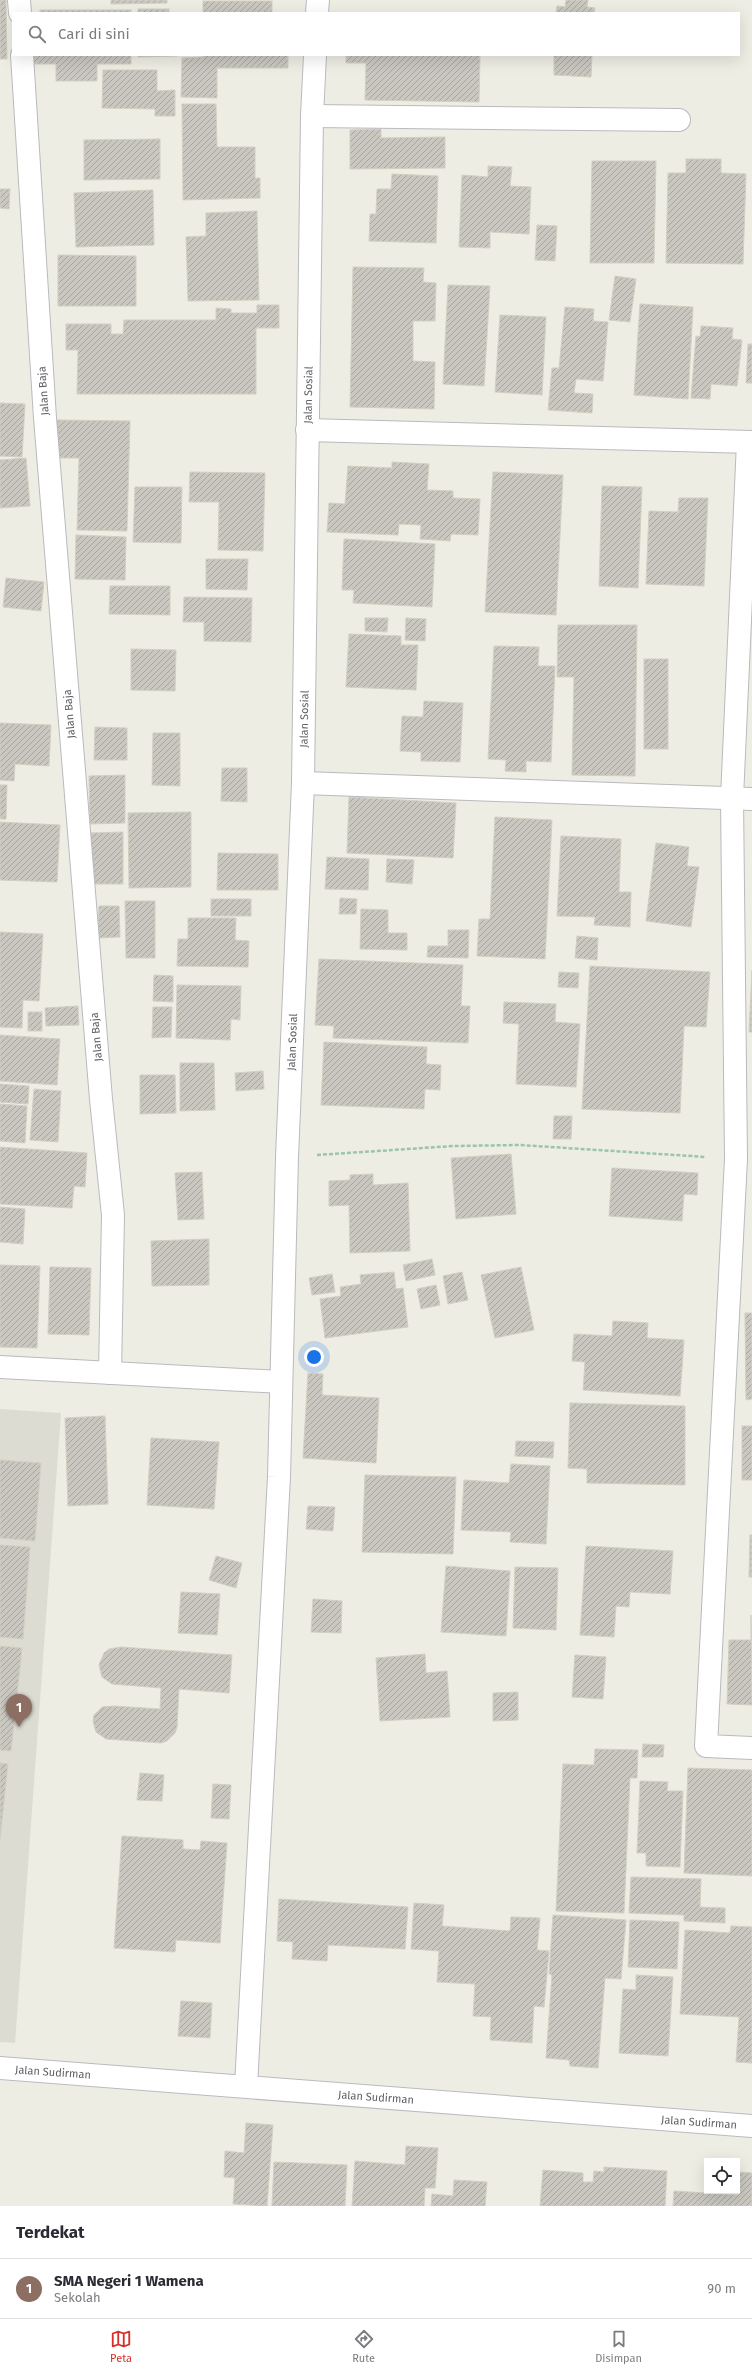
<!DOCTYPE html>
<html lang="id">
<head>
<meta charset="utf-8">
<style>
  :root { --surface:#fff; --page:#f2f2f3; --text:#2b2b33; --muted:#7c7c81; --line:#e1e1e2; --accent:#d93025 }
  body { margin:0; font-family:"Fira Sans",sans-serif; background:var(--page); color:var(--text) }
  .controls { position:absolute; right:12px; bottom:12px; display:grid; overflow:hidden; border-radius:0px; box-shadow:0 4px 16px #0002 }
  .controls button { width:36px; height:36px; display:grid; place-items:center; padding:0; border:0; border-bottom:1px solid var(--line); background:var(--surface); color:var(--text); font:20px sans-serif }
  .you { position:absolute; left:314px; top:1357px; width:14px; height:14px; margin:-10px; border:3px solid #fff; border-radius:50%; background:#1a73e8; box-shadow:0 0 0 6px #1a73e833 }
  .badge { display:grid; place-items:center; width:26px; height:26px; border-radius:50%; background:var(--accent); color:#fff; font-size:13px; font-weight:700 }
  .pin { position:absolute; translate:-50% -33px; filter:drop-shadow(0 1px 2px #0008) }
  .pin::after { content:''; position:absolute; top:21px; width:14px; height:12px; background:inherit; clip-path:polygon(0 0,100% 0,50% 100%) }
  .list { margin:0; padding:0; list-style:none }
  h2 { display:flex; justify-content:space-between; align-items:center; height:52px; margin:0; padding:0 16px; font-size:17px }
  h2 small { font-size:13px; font-weight:400; color:var(--muted) }
  .list li { display:grid; grid-template-columns:26px 1fr auto; gap:12px; align-items:center; box-sizing:border-box; height:60px; padding:0 16px; border-top:1px solid var(--line) }
  .list b { display:block; font-size:15px; white-space:nowrap }
  .list p { margin:0; font-size:13px; white-space:nowrap; color:var(--muted) }
  .list em { font-size:13px; font-style:normal; color:var(--muted) }
  .icon { flex:none; width:22px; height:22px; fill:none; stroke:currentColor; stroke-width:2; stroke-linecap:round; stroke-linejoin:round }
  .map { position:relative; flex:none; width:752px; height:2206px; overflow:hidden }
  .search { position:absolute; background:var(--surface); box-shadow:0 4px 16px #0002; left:12px; right:12px; top:12px; height:44px; display:flex; align-items:center; gap:10px; box-sizing:border-box; padding:0 14px; border-radius:0px; color:var(--muted); font-size:15px }
  .sheet { height:112px; background:var(--surface) }
  nav { display:flex; justify-content:space-around; align-items:center; box-sizing:border-box; height:56px; border-top:1px solid var(--line); background:var(--surface); font-size:11px; color:var(--muted) }
  nav a { display:grid; justify-items:center; gap:2px }
  nav .on { color:var(--accent) }
  .map>svg:first-child { display:block }
</style>
</head>
<body>
<div class="map">
<svg width="752" height="2206" viewBox="0 0 752 2206">
  <defs>
    <pattern id="building-hatch" width="6" height="6" patternUnits="userSpaceOnUse"><rect width="6" height="6" fill="#c9c7c0"/><path d="M-1 1l2-2M0 6l6-6M5 7l2-2" fill="none" stroke="#a6a5a0"/></pattern>
  </defs>
  <rect width="100%" height="100%" fill="#eeede4"/>
  <!-- education -->
  <path fill="#dddcd2" d="M0,1409l61,4 -46,630 -15,-1z"/>
  <!-- building -->
  <g fill="url(#building-hatch)" stroke="#d2cfc2">
    <path d="M0,0h6l1,59h-7z"/>
    <path d="M111,0h56v3l-56,1z"/>
    <path d="M566,0h22l-1,7 8,1 -1,5h-38l1,-7 8,1z"/>
    <rect x="203" y="1" width="69" height="12"/>
    <rect x="138" y="9" width="31" height="4"/>
    <rect x="40" y="10" width="91" height="3"/>
    <path d="M33,55h98v9h-34v17h-41v-17h-23z"/>
    <path d="M138,55h39v1l-39,1z"/>
    <path d="M203,55h85v13h-71v30l-36,-1 1,-39 21,-1z"/>
    <path d="M346,55h134l-1,47 -114,-2 1,-37h-20z"/>
    <path d="M554,55h38l-1,22 -37,-2z"/>
    <path d="M103,70h54v21l18,-1v26h-20v-7l-53,-1z"/>
    <path d="M182,104h34l1,43h38v31h5v20l-77,2z"/>
    <path d="M381,129v9l64,-1v31l-95,1v-39z"/>
    <path d="M160,139v40l-76,1v-40z"/>
    <path d="M686,159h35v14l25,1 -3,90 -77,-1 2,-90h18z"/>
    <path d="M592,161h64l-2,102h-64z"/>
    <path d="M488,166l24,1 -2,19 21,1 -2,47 -39,-2v16l-31,-1 3,-72 26,2z"/>
    <path d="M392,174l46,2 -2,67 -67,-2 1,-27h6l1,-25h14z"/>
    <path d="M0,189h10l-1,20 -9,-1z"/>
    <path d="M153,190l1,55 -78,2 -2,-54z"/>
    <path d="M257,211l2,89 -71,1 -2,-64 20,-1v-23z"/>
    <path d="M537,225l20,1 -2,35 -20,-1z"/>
    <path d="M58,255l78,1v50h-78z"/>
    <path d="M353,267l71,1 -1,14 13,1 -1,38h-22v40l22,1 -1,47 -84,-2z"/>
    <path d="M615,276l21,3 -6,43 -21,-2z"/>
    <path d="M448,285l42,1 -6,100 -41,-2z"/>
    <path d="M640,304l53,3 -5,92 -54,-4z"/>
    <path d="M257,305h22v23h-23v66h-179l1,-44h-12v-26h45v10h12l1,-14h92v-12l15,1v4h26z"/>
    <path d="M565,307l29,2 -1,12 15,1 -5,59 -27,-2 -2,14 19,1 -1,19 -44,-3 4,-42h7z"/>
    <path d="M500,315l46,2 -4,78 -47,-3z"/>
    <path d="M701,326l32,2 -1,11 10,1 -5,46 -26,-2 -1,15 -19,-1 5,-62 4,1z"/>
    <path d="M748,344h4v39h-6z"/>
    <path d="M0,403l25,1 -3,53 -22,-1z"/>
    <path d="M57,420l73,1 -3,110 -50,-1 2,-72h-22z"/>
    <path d="M26,458l4,48 -30,2v-48z"/>
    <path d="M392,462l37,2 -2,26 26,1v7l27,1 -2,36 -27,-1 -1,7 -30,-2 1,-14 -22,-1 -1,11 -71,-3 2,-29 16,1 3,-38 44,2z"/>
    <path d="M190,472l75,1 -2,78 -45,-1 1,-48h-30z"/>
    <path d="M493,472l70,3 -7,140 -71,-3z"/>
    <path d="M602,486l40,1 -4,101 -39,-2z"/>
    <path d="M135,487h47l-1,56 -48,-1z"/>
    <path d="M679,498h29l-4,88 -58,-2 3,-73 29,1z"/>
    <path d="M76,535l50,2 -1,43 -50,-1z"/>
    <path d="M344,539l91,5 -3,63 -79,-4 1,-13h-12z"/>
    <path d="M206,559h42l-1,31 -41,-1z"/>
    <path d="M6,578l38,4 -3,29 -38,-4z"/>
    <path d="M110,586h60v29l-61,-1z"/>
    <path d="M184,597l68,1 -1,44 -47,-1v-19h-21z"/>
    <path d="M365,618h23l-1,14 -22,-1z"/>
    <path d="M406,618l20,1 -1,22 -20,-1z"/>
    <path d="M558,625h79l-2,151 -63,-1 2,-98h-17z"/>
    <path d="M349,634l52,2v9h17l-2,45 -70,-3z"/>
    <path d="M494,646l45,1 -1,19h17l-4,96 -25,-1v11l-21,-1 1,-11 -18,-1z"/>
    <path d="M131,649l45,1 -1,41 -44,-1z"/>
    <rect x="644" y="659" width="24" height="90"/>
    <path d="M424,701l39,2 -3,59 -39,-1v-9l-21,-1 2,-35 21,1z"/>
    <path d="M0,723l51,2 -2,41 -34,-2 -1,17 -14,-1z"/>
    <path d="M95,727l32,1v32h-33z"/>
    <path d="M153,733h27v53l-28,-1z"/>
    <path d="M222,768h25v34l-26,-1z"/>
    <path d="M125,775v48l-35,1 -1,-48z"/>
    <path d="M0,785h7l-1,34h-6z"/>
    <path d="M349,797l107,6 -3,55 -106,-5z"/>
    <path d="M191,812v75l-62,1 -1,-75z"/>
    <path d="M495,817l57,3 -7,139 -68,-3 2,-37h11z"/>
    <path d="M0,822l60,3 -3,57 -57,-2z"/>
    <path d="M123,832v52h-33l-1,-51z"/>
    <path d="M561,836l60,3 -2,53h12l-1,35 -36,-2 1,-8 -38,-1z"/>
    <path d="M656,843l33,4 -2,19 12,1 -8,60 -45,-6z"/>
    <path d="M218,853l60,1v36h-61z"/>
    <path d="M327,857l42,2 -1,31 -43,-1z"/>
    <path d="M387,859l27,1 -2,24 -26,-2z"/>
    <path d="M340,898l17,1 -1,15h-17z"/>
    <rect x="211" y="899" width="40" height="17"/>
    <path d="M125,901h30v57h-29z"/>
    <path d="M99,906h20l1,31 -22,1z"/>
    <path d="M361,909l27,1v23h19v17l-47,-1z"/>
    <path d="M188,918h48l-1,22 14,1 -1,26 -71,-1 1,-27h10z"/>
    <path d="M448,930h21l-1,28 -41,-1 1,-11h20z"/>
    <path d="M0,932l43,2 -4,67 -16,-1 -1,28 -22,-1z"/>
    <path d="M577,936l21,2 -1,22 -22,-2z"/>
    <path d="M319,959l144,6 -2,41h9l-2,37 -135,-5 1,-12 -19,-1z"/>
    <path d="M590,966l120,6 -4,55 -22,-1 -4,87 -98,-4z"/>
    <path d="M752,970v62h-3z"/>
    <path d="M559,972l20,1 -1,15 -20,-1z"/>
    <path d="M154,975l19,1v26l-20,-1z"/>
    <path d="M177,985l64,1 -1,34 -9,-1 -1,21 -54,-2z"/>
    <path d="M504,1002l52,2 -1,18 25,2 -4,63 -60,-3 3,-60 -16,-1z"/>
    <path d="M78,1006l1,19 -33,1 -1,-18z"/>
    <path d="M153,1007h19l-1,30 -19,1z"/>
    <rect x="28" y="1012" width="14" height="19"/>
    <path d="M0,1035l60,4 -3,46 -57,-4z"/>
    <path d="M324,1042l103,5 -1,17 15,1 -1,25 -15,-1 -1,20 -103,-4z"/>
    <path d="M180,1063h34l1,47 -35,1z"/>
    <path d="M263,1071l1,18 -28,2 -1,-18z"/>
    <path d="M140,1075h35l1,38 -36,1z"/>
    <path d="M0,1084l29,2 -1,18 -28,-2z"/>
    <path d="M34,1089l27,2 -3,51 -28,-2z"/>
    <path d="M0,1104l27,2 -2,37 -25,-2z"/>
    <path d="M554,1116h18l-1,23h-18z"/>
    <path d="M0,1147l87,6 -2,34 -11,-1 -2,22 -72,-4z"/>
    <path d="M511,1154l5,60 -60,5 -5,-61z"/>
    <path d="M612,1168l86,5 -1,22 -13,-1 -2,27 -73,-5z"/>
    <path d="M202,1172l2,47 -26,1 -3,-47z"/>
    <path d="M373,1174v11l35,-2 2,68 -60,2 -1,-48 -20,1v-25l21,-1v-5z"/>
    <path d="M0,1207l25,2 -2,35 -23,-2z"/>
    <path d="M209,1239v46l-57,1 -1,-45z"/>
    <path d="M432,1259l3,16 -29,6 -3,-16z"/>
    <path d="M0,1265l40,1 -3,82 -37,-1z"/>
    <path d="M50,1267l41,1 -2,67 -41,-1z"/>
    <path d="M521,1267l13,63 -39,8 -14,-63z"/>
    <path d="M394,1272l2,17 7,-1 5,39 -83,11 -5,-39 21,-3 -1,-9 21,-3 -1,-9z"/>
    <path d="M462,1272l6,28 -20,4 -5,-28z"/>
    <path d="M332,1274l3,18 -23,3 -3,-17z"/>
    <path d="M436,1285l4,20 -19,4 -4,-20z"/>
    <path d="M745,1313h7v86l-6,1z"/>
    <path d="M613,1321l35,2 -1,15 37,2 -4,56 -97,-6 2,-28 -13,-1 2,-27 38,2z"/>
    <path d="M308,1373l15,1 -1,21 57,3 -3,65 -73,-5z"/>
    <path d="M570,1403l115,3v79l-98,-2v-14l-19,-1z"/>
    <path d="M105,1416l3,88 -40,2 -3,-88z"/>
    <rect x="742" y="1426" width="10" height="54"/>
    <path d="M151,1438l68,4 -5,67 -67,-4z"/>
    <path d="M516,1441l38,1 -1,16 -38,-2z"/>
    <path d="M0,1460l41,3 -6,78 -35,-3z"/>
    <path d="M511,1464l39,2 -4,78 -36,-2 1,-10 -50,-2 3,-50 45,3z"/>
    <path d="M365,1475l91,2 -3,77 -91,-2z"/>
    <path d="M308,1506l27,1 -2,24 -27,-2z"/>
    <path d="M750,1535h2v42h-3z"/>
    <path d="M0,1545l30,2 -7,92 -23,-2z"/>
    <path d="M586,1546l87,5 -3,43 -40,-2 -1,15 -13,-1 -2,31 -34,-2z"/>
    <path d="M216,1556l26,7 -6,25 -27,-8z"/>
    <path d="M446,1566l64,5 -4,65 -65,-4z"/>
    <path d="M515,1567l43,1 -2,62 -43,-2z"/>
    <path d="M181,1592l39,2 -3,41 -39,-2z"/>
    <path d="M313,1599l29,2 -1,32 -30,-1z"/>
    <path d="M751,1615l1,90 -25,-1 2,-64h22z"/>
    <path d="M0,1646l22,2 -11,103 -11,-1z"/>
    <path d="M121,1647l111,8 -3,38 -50,-4 -2,38 -2,6 -8,8 -6,2 -55,-4 -10,-7 -3,-11 1,-6 8,-8 12,-1 46,3 1,-21 -49,-4 -10,-7 -3,-12 5,-12 5,-4z"/>
    <path d="M425,1654l1,19 21,-2 3,46 -70,4 -4,-63z"/>
    <path d="M575,1655l31,2 -3,42 -31,-2z"/>
    <path d="M518,1692v28l-25,1v-28z"/>
    <path d="M643,1744l21,1 -1,12h-21z"/>
    <path d="M595,1749l43,1 -1,28h-7l-6,135 -68,-2 7,-147 31,1z"/>
    <path d="M0,1763l8,1 -8,75z"/>
    <path d="M688,1768l64,2v106l-68,-3z"/>
    <path d="M140,1773l24,2 -2,26 -25,-1z"/>
    <path d="M640,1781l28,1 -1,9h16l-3,76 -34,-1v-13h-9z"/>
    <path d="M213,1784l18,1 -2,34 -18,-1z"/>
    <path d="M122,1836l61,4v9l17,1 1,-9 26,2 -7,100 -44,-3 -1,12 -61,-4z"/>
    <path d="M631,1877l70,2 -1,28 25,1v15l-41,-2v-6l-55,-2z"/>
    <path d="M279,1899l129,8 -3,42 -77,-4 -1,16 -35,-2 1,-17 -16,-1z"/>
    <path d="M414,1903l30,2 -2,21 68,5 1,-14 29,1 -3,32 12,1 -5,56 -10,-1 -2,37 -42,-3 1,-23 -18,-1 2,-32 -38,-2 2,-31 -28,-2z"/>
    <path d="M553,1915l73,5 -5,59 -16,-1 -7,90 -28,-2 -1,-6 -23,-2 6,-83 -3,-1z"/>
    <path d="M630,1920l49,2 -2,47 -49,-2z"/>
    <path d="M731,1926l21,1v136l-16,-1 3,-45 -59,-3 5,-84 45,3z"/>
    <path d="M636,1975l37,2 -5,79 -49,-3 4,-64 13,1z"/>
    <path d="M181,2001l31,2 -2,35 -32,-2z"/>
    <path d="M246,2123l27,2 -6,81 -34,-2 2,-26 -11,-1 1,-26 19,2z"/>
    <path d="M406,2146l32,2 -3,40h-10l-1,18h-72l3,-45 50,4z"/>
    <path d="M274,2162l73,3 -2,41h-73z"/>
    <path d="M604,2167l63,4 -2,35h-125l3,-36 40,3v9h10l1,-11 10,1z"/>
    <path d="M739,2172l13,1v33h-79l1,-15 64,4z"/>
    <path d="M454,2180l33,2 -2,24h-54l1,-12 21,2z"/>
  </g>
  <g fill="none" stroke-linecap="round" stroke-linejoin="round">
    <defs>
      <g id="street">
        <path d="M19,0l1,13"/>
        <path d="M317,13l1,-13"/>
        <path d="M22,55l23,363 56,681 12,116 -3,158"/>
        <path d="M312,116l367,4"/>
        <path d="M307,430l445,12"/>
        <path d="M748,442l-16,356 4,361 -30,587 46,2"/>
        <path d="M303,783l449,16"/>
        <path d="M0,1367l281,15"/>
        <path d="M246,2086l33,-609 8,-320 16,-374 9,-667 3,-61"/>
      </g>
      <path id="secondary" d="M0,2068l752,58"/>
    </defs>
    <!-- street casing -->
    <use href="#street" stroke="#b9babf" stroke-width="24"/>
    <!-- secondary casing -->
    <use href="#secondary" stroke="#b9bbc1" stroke-width="24"/>
    <!-- path -->
    <path stroke="#9bc4ad" stroke-width="2.5" stroke-dasharray="4 2" stroke-linecap="butt" d="M317,1155l136,-9 67,-1 186,12"/>
    <!-- street -->
    <use href="#street" stroke="#fff" stroke-width="22"/>
    <!-- secondary -->
    <use href="#secondary" stroke="#fff" stroke-width="22"/>
  </g>
  <g text-anchor="middle" stroke-width="3" stroke-linejoin="round" paint-order="stroke">
    <!-- street labels -->
    <g font-size="11" fill="#5c5e63" stroke="#fff">
      <text transform="translate(43 391) rotate(-94)" y="4">Jalan Baja</text>
      <text transform="translate(308 395) rotate(-89)" y="4">Jalan Sosial</text>
      <text transform="translate(69 714) rotate(-95)" y="4">Jalan Baja</text>
      <text transform="translate(304 719) rotate(-89)" y="4">Jalan Sosial</text>
      <text transform="translate(96 1037) rotate(-95)" y="4">Jalan Baja</text>
      <text transform="translate(292 1042) rotate(-88)" y="4">Jalan Sosial</text>
      <text transform="translate(53 2072) rotate(4)" y="4">Jalan Sudirman</text>
      <text transform="translate(376 2097) rotate(4)" y="4">Jalan Sudirman</text>
      <text transform="translate(699 2122) rotate(4)" y="4">Jalan Sudirman</text>
    </g>
  </g>
</svg>
<div class="controls">
<button><svg class="icon" aria-label="locate" viewBox="0 0 24 24"><circle cx="12" cy="12" r="6"/><path d="M12 2v4M12 18v4M2 12h4M18 12h4"/></svg></button>
</div>
<div class="you"></div>
<div class="pin badge" style="left:19px;top:1727px;background:#8d6e63">1</div>
<div class="search"><svg class="icon" aria-label="search" viewBox="0 0 24 24"><circle cx="10" cy="10" r="6"/><path d="M15 15l6 6"/></svg>Cari di sini</div>
</div>
<section class="sheet">
<h2>Terdekat<small></small></h2>
<ul class="list">
<li><span class="badge" style="background:#8d6e63">1</span><div><b>SMA Negeri 1 Wamena</b><p>Sekolah</p></div><em>90 m</em></li>
</ul>
</section>
<nav>
<a class="on"><svg class="icon" aria-label="map" viewBox="0 0 24 24"><path d="M3 6l6-2 6 2 6-2v14l-6 2-6-2-6 2zM9 4v14M15 6v14"/></svg>Peta</a>
<a><svg class="icon" aria-label="directions" viewBox="0 0 24 24"><path d="M12 3l9 9-9 9-9-9zM9 14v-3h6M13 9l2 2-2 2"/></svg>Rute</a>
<a><svg class="icon" aria-label="saved" viewBox="0 0 24 24"><path d="M7 4h10v16l-5-4-5 4z"/></svg>Disimpan</a>
</nav>
</body>
</html>
